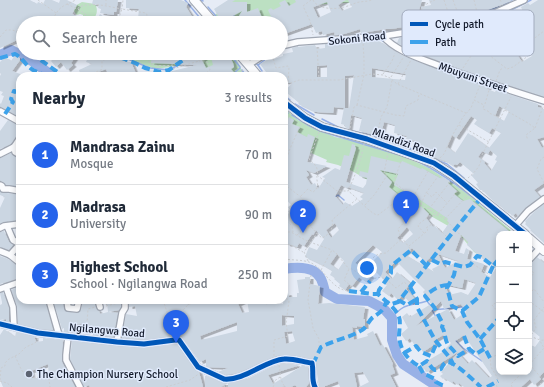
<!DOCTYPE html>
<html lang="en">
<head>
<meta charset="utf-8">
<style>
  :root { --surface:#fff; --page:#f2f2f3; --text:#1f2937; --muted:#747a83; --line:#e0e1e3; --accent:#2563eb }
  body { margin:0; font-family:Signika,sans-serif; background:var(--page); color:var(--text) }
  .controls { position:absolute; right:12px; bottom:12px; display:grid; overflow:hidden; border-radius:8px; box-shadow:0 2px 6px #0003 }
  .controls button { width:36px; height:36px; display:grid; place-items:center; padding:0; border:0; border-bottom:1px solid var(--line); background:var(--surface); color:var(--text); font:20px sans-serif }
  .you { position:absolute; left:367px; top:268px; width:14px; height:14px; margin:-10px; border:3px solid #fff; border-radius:50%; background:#1a73e8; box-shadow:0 0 0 6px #1a73e833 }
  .badge { display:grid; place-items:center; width:26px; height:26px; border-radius:50%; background:var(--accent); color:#fff; font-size:13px; font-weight:700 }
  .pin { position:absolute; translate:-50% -33px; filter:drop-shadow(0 1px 2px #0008) }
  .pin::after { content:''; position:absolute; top:21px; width:14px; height:12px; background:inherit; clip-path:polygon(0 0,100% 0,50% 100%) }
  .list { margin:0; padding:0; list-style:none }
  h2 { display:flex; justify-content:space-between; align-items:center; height:52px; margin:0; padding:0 16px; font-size:17px }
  h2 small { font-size:13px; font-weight:400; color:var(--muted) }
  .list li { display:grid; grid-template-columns:26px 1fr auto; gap:12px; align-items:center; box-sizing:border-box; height:60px; padding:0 16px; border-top:1px solid var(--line) }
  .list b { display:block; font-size:15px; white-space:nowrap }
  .list p { margin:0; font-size:13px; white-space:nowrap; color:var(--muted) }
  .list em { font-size:13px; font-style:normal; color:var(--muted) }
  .icon { flex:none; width:22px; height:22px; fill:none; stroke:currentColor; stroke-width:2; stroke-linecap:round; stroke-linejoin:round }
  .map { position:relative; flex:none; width:544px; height:387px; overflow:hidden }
  .search { position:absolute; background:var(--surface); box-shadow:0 2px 6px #0003; left:16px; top:16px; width:272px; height:44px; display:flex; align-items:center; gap:10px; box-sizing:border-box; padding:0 14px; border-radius:22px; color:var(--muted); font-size:15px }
  .panel { position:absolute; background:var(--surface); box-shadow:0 2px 6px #0003; left:16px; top:72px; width:272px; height:232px; border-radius:12px }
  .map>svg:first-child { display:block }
</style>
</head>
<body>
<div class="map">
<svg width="544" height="387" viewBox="0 0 544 387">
  <defs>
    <filter id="shadow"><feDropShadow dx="3.5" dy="2" stdDeviation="0" flood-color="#0004"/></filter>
  </defs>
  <rect width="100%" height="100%" fill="#e6ecf6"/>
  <!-- green -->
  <g fill="#bce0c2">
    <path d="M230,0h134l-4,2 -48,3 -31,18h-75l4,-5 20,-13z"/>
    <path d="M82,2l13,2c4,7 1,12 -3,18 -5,-2 -8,-1 -12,-3l3,-2v-2l-3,-1 -3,1 -2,-2 -2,-6z"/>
    <path d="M111,53h21l6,4 34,-1 4,-3h16l-15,13 -22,3z"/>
    <path d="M195,53h35l5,4 10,19h-41z"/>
    <path d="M284,108l14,12 37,17 35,7 46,18 13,6 35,23 47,39 -4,4h-8v9l-14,16 -11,-7 -14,-17 -10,-8 -98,-56 -14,-6 -12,-3 1,-2 -43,-19z"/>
  </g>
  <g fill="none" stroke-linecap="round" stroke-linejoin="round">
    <!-- stream -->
    <g stroke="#98b1e6" stroke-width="1.5">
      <path d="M185,0l15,18"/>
      <path d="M201,0l2,1"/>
      <path d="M504,5l8,-5"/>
      <path d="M208,7l14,16"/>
      <path d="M479,14l20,-7"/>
      <path d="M461,17l15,-2"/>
      <path d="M452,19l6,-1"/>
      <path d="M201,20l2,3"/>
      <path d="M486,20l23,-9 22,-11"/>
      <path d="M438,21l12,-2"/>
      <path d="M194,23l3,-1 2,-5"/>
      <path d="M227,23l7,-8"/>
      <path d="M378,38l7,4"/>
      <path d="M113,53l37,15 19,2 11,-6"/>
      <path d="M229,53l11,14"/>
      <path d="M246,56l12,9 4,6"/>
      <path d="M184,60l7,-7"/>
      <path d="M258,65l16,-12"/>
      <path d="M242,70l4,6"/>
      <path d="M233,74l7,-6"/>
      <path d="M284,95l6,5"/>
      <path d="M295,104l19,11"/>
      <path d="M284,110l4,3"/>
      <path d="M292,115l16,10 12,6 76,23"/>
      <path d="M322,119l16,8"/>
      <path d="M353,131l36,9"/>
      <path d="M408,146l5,5"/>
      <path d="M417,152l30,12 17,14"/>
      <path d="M417,161c33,16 60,40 89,63"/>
      <path d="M335,197l3,-2 6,5"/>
      <path d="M431,309l1,1 32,-3"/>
      <path d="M432,310l4,7"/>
      <path d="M392,318c12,-16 20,-12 35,-17l3,4"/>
      <path d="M455,340l8,8 19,13"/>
    </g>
    <!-- river -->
    <g stroke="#98b1e6" stroke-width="10">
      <path d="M0,55l11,-5 21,11 21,15"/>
      <path d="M284,269c12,-2 31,-3 37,10 2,4 3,9 4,13l12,7 32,2 15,8 8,9v22l5,15 6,9 35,23"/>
    </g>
  </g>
  <!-- building -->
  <g fill="#cbd6e2" fill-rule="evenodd" filter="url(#shadow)">
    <path d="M0,0h30l7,4 1,-2 5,2 2,-4h7l7,3 1,-3h7l10,5 -5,9 6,3 -1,3 8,3h-47l-8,-4 -2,4h-5v4l-4,-1 -3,6 3,7 -19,9z"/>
    <path d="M93,0h25l-2,12h-2v3l-14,-2 1,-4 -3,-1 1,-3 -7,-1z"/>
    <path d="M126,0h55l7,3 -2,4 10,16h-20v-2l-13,-2 -1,4h-17l1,-3 -8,-1 1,-10 -13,-1z"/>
    <path d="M228,0h7l-3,2h15v10l11,-4 6,15h-29l7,-12 -13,7 -2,-1 -6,4 -7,-12z"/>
    <path d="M285,0l4,6 7,-4 -1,-2h51l-8,5 4,6 10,-4 -4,-7h74l-6,20 -13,-3 2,9h-2v1l-12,2h-5l-25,4 -1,-4 -16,5 -9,1 -1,-3 -11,3 -1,-4 -6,2 -4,-9 -31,11v-12h-7l-6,-13 3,-2 2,2 8,-4 -2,-3zM327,2l4,10 -13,6 -5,-11z"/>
    <path d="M429,0h82l1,1 -31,11 -13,3v-1l-3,1 -1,-1 -4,2 -1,-2 -16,5 -5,1 -1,-1 -10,2 -1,-2 -2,1 -3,-13 10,-2z"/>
    <path d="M538,0h6v97l-90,-30 -35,-14 -22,-10 2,-5 4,-1 5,2v-3l25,-3 31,-7 6,-1v3l13,-6 1,2 5,-3 1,1 19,-9 1,3 13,-4 -2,-5 7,-4 2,2zM524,15l2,3 -26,20 -6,-6zM490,38l6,5 -9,11 -11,-10zM526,46l6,10 -10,6 -6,-9z"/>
    <path d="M100,14l12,9h-27l2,-5 6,2 2,-3 3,1z"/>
    <path d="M379,41l20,13 17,7 72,26 -1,2 8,3 1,-2 42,14v3l6,2v28l-7,2 5,9 2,-1v36l-10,7 6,7 -15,11 -7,8 -2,-3 -4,3 -4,-5 -1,1 -3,-2 -4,-5 -1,1 -9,-8 -8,-8h-2l-4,-6 2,-1 -7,-8 3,-1 -14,-12 -3,3 -2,-1 -2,2 -8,-5 -25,-9 1,-2 -6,-2 3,-7 -12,-2 1,-3 -13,-3 1,-8 -11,-3 -3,12 -6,-2v3l-16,-4 3,-13 -11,-3 -2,14 -4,-2v-2l-4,-1 3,-16h5l5,-33 -9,1v32l-11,-1 -1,6 -16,-1 -6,-1v-1l-13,-6 1,-1 -12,-10 -2,-2 7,-8 -8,-1v-6h-15l-9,-12 10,-6 1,2 12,-4v-2l10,-2 -1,-4 6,-2v1l17,-2 2,4 8,-1v-4zM327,65v12h-10v-11zM372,68l34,6 -1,6 -33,-3zM499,106l10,5 -5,10 -9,-5zM471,116l6,4 -3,4 15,9 3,-5 9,5 -12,15 -21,-15 -13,20 -8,-6 5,-12 4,3zM490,150l7,6 -2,4 2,1 -6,10 -7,-8 1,-1 -7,-5 4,-6 6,3z"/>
    <path d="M48,53h30l-7,10 2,2 -6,5 -6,-8 -5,5 -5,-6 3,-3z"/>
    <path d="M90,53h17l8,4 1,3 7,-1 2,3h6l5,12 -4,2h-23l-3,-7 -8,3 1,4h-18l-2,-6 13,-6 -6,-2z"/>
    <path d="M152,53h30l3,7 9,-5 3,4 6,-6h24l3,6h1l2,4 1,4 -3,2 6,7h-77v-2l37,-9 -46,-2zM210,53l3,12 -7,3 -4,-8z"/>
    <path d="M15,55l5,3v2l-8,11 8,3v43l-20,-10v-4l1,1 3,-8 -3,-1 2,-3 -3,-1v-15l1,-2 -1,-1v-11l5,-5 6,4z"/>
    <path d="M289,117l5,3 -2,4 8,3 -3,5 10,5 1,-3 7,3 -8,25 20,4 -13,7 -8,-3 3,5 -3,2 5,8 4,-2 3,6 7,-11 -3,-1 13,-9 5,2 4,-15 5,1 3,-12 3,1v2l1,1 -10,34 17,6 3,-4 1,-6 -8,-2 1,-5 8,2 3,-17 30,7 1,-2 19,8 1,-1 18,10 3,-1 7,4 -2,2 9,8 -3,3 9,7 7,-2 39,32 3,3h-13v7l-2,2 2,2v97l-1,1 1,1v28h30v-28l6,3 5,-7 -1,-2 1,-1 -11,-9v-64l3,-1 5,-6 7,6v109l-5,5 2,2 -7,6 -4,-6 -9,8h-57l-5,-4 -1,2 -5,-4 -1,2 -8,-5 -1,1 -3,-3 3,-2 -2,-2 17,-19 10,11 4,-4 17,18 3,-2 -28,-41 -9,6 9,10 -4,3 -2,-2 -31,20 -2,-3 -2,1 -3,-5 26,-15 -1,-1 6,-6 -8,-8 -10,6 2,3 -12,8 -5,-8 -3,2 -5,-8 -4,3 -5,-7 7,-6 -6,-11 5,-4 3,4 21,-13 -8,-12 2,-2 -29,-29 -11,11 7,7 5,-7 13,11 -4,6 9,10 -5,4 -7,-8 -5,5 -7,-7 -2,3 -7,-5 5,-6 -5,-3 2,-2 -15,-15 13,-13 -9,-7 -18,18 16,13 -5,6 -7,-5 -7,9 -3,-2 -4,6 -6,-4 1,-2 -6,-5 1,-1 -5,-3 2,-4 -10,-6 -17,-8 4,-10 8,3 7,-11 -8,-9 -3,5 -1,-1 -8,12 -5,-3 -2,4 -8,-3 -1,1 -4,-4v-4l3,-4 -3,-3v-13l5,-4 -1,-2 2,-1 -2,-3 3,-2 -7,-8v-71zM380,170l18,4 -4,11 18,11 1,-1 35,24 -1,1 2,3 -7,10 -7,-7 -2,1 -7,-9 3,-4 -8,-8 -4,4 -28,-23 3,-5zM341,185l6,3 1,-1 16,6 -4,4 3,2 -11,7 -7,-4 -2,3 -8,-9zM335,223l4,7 -8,8 -5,-8zM407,227l6,7 -10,9 -6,-5zM461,235l7,7 -1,3 18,16 1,-1 10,8 -6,9 -9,-5 3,-8 -17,-5 2,-9 -3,-2 -2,6 -9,-3zM412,248l13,14 6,-5 9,8 -8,4 2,3 -30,-18zM337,254l7,7 -6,9 -8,-6zM438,254l20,7 -13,7zM464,279l12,4 -8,12 -7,-3 -12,3 -5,-11 18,4zM441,301l3,8 17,-5 5,8 -12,8 -6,-11 -32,17z"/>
    <path d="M8,120l12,6v8l-3,1 -6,9 -11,5v-18z"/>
    <path d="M11,153l9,6v28l-14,-2 -6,-4v-23z"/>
    <path d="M0,192l20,3v25l-20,3v-15l5,-11 -5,-2z"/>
    <path d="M544,204v39l-14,-13h1l-6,-6 1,-1 -1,-2 9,-9z"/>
    <path d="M4,231l5,11 4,3 -4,5 -9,-3v-15z"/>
    <path d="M0,256l8,3 12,8v11l-20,6z"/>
    <path d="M305,277h5v7l10,2 -2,18 11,-1 36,4 -2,12h2v8l-8,-1v2l-5,-1 2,13 14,-4 -1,-2 6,-3 7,15 3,-1 10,19 -1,1 3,8 -5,2 6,12h-37l10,-5 -6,-10h-1l-8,1 3,14h-17l-2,-6 -13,5v1h-6l-4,-27 -24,-5 -15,1 -38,17 -13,2 -7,-3 10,-4 -21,-1 -1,-1v-7l-6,3 -19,-26 -37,4 -22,-2 4,-24 11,2 -2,-10 -6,1v-7h56l3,5 14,-5h45l-9,4 4,9 7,-1 -2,-12h27l2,4h7l1,-10 4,-1 1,4h8v-4h2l-2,-13 8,-1zM282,315l12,1v8l-12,2zM237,322v9l-36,9 -1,-4zM292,331l3,10 -9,3 -2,-12z"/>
    <path d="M20,286v14h25l8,30 -14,-1 -21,-5 -1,-18 -6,-16z"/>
    <path d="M3,292l6,16v14l-3,-1v-2l-6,1v-15l2,-1v-2l-2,-9z"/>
    <path d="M53,300h10l1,9 2,2 11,2 4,-3 2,-10h11l2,8 3,3 1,3 8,-2 -1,-10 -4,1 -1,-3h9v1l10,-1v7l-2,3 -11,2 10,1 -5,24 -20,-2v-4h-4v-8l-12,1v9l-13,-1v-4l-2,1z"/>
    <path d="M4,329l11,8 1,-5 18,4 2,6 7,-1v-3l20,2 -1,22 13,25h-72l-3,-7v-45zM48,364l1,14h-17l-1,-7z"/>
    <path d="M72,341l72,7 33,-4 18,25 4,3 4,15h-113l-1,-2 -5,2 -14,-28z"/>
    <path d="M284,363l16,2 -32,10 5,9 29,-18 -1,-1 7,2 1,16 -3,4h-9l-2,-2 -4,2h-5l-1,-1 -3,1h-54v-4l-7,4h-16v-11h2l16,7h9l17,-5 22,-11z"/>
  </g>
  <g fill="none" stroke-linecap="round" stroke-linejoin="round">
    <defs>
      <g id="street">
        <path d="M383,36c12,15 39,23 57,30 34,13 69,24 104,35"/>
        <path d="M281,46l17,-4 85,-6 45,-7 51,-11 18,-6 27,-12"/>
        <path d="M248,65l19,-12"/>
        <path d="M0,111l20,11"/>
        <path d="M14,147l1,5 5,3"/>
        <path d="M0,154l14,-7 6,-9"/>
        <path d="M0,185l2,1 1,3h6l11,2"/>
        <path d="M7,226l6,14 7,4 -10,11"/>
        <path d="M515,226l13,-15 16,-12"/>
        <path d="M0,228l4,-2 16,-2"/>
        <path d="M0,251l10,4 10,8"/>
        <path d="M529,260l11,-12"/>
        <path d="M6,287l7,20 1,20"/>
        <path d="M0,289l20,-7"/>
        <path d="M49,300l10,35"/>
        <path d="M67,300l1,8 9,1 2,-9"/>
        <path d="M98,300l2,7"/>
        <path d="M0,324l38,9 79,9 27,2 31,-4h4l19,27 26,12c20,2 42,-19 60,-20 9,-1 19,3 28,4 2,8 -1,17 3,24"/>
        <path d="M68,337l-2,18v5l14,27"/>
        <path d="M117,342l5,-29 3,-5v-8"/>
      </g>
      <g id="secondary">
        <path d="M194,0l20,23"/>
        <path d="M238,53l20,23"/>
        <path d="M284,102l21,16 17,9 45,12 67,24 20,13 71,58"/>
        <path d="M529,238l15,13"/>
      </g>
    </defs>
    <!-- street casing -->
    <use href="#street" stroke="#a0a7b3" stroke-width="8"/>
    <!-- secondary casing -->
    <use href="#secondary" stroke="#a0a7b3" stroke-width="10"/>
    <!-- path -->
    <g stroke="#cacdd1" stroke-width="1" stroke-dasharray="2 2" stroke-linecap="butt">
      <path d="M38,0l18,13"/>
      <path d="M311,0l-8,6 7,15 3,14"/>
      <path d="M313,0c4,9 22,10 31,7 5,-1 8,-3 12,-4 5,-2 10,-1 16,-3"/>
      <path d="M444,0l6,18"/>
      <path d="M453,0l6,16"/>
      <path d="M474,0l3,12"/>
      <path d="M500,0l2,3"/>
      <path d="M67,4l10,5c11,-9 32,-2 45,0l1,-9"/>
      <path d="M106,5v-5"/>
      <path d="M78,9l8,6 -2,8"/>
      <path d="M500,16l24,30 20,-15"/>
      <path d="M51,23c8,-16 9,-16 25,-23"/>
      <path d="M117,23l5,-14 24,4 1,2 -3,8"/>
      <path d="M197,23l4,-4"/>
      <path d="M472,24l3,16 14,15 18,14 6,-2 15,-11 1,-2 -5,-8"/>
      <path d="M420,26c-1,-16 0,-20 15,-26"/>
      <path d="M0,37l6,-7h6l11,3"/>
      <path d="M317,47l2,32"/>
      <path d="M148,53c0,3 0,8 2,10 4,4 22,3 27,1"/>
      <path d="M196,53l3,8h7"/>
      <path d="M278,53l-5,5 3,10 12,-2 1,1 -1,17"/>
      <path d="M425,54v-19"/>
      <path d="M463,68l16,-24"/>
      <path d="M169,70l30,-9"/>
      <path d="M383,74l9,-13 3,-8"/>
      <path d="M73,76h2"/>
      <path d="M85,76l16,-6 1,-1v-8l11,-6"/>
      <path d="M195,76l10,-2 5,-4 -2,-7 -2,-2 7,-8"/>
      <path d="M230,76l14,-6"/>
      <path d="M391,77l12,-19"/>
      <path d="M496,81l4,-11 3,-2"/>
      <path d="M398,84l13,-24"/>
      <path d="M480,85l-6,15 10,5 -1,4 5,2 1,2 12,5"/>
      <path d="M284,88l4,-4 11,-4h40l33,-6 11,1 7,3 7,6 69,29"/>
      <path d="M485,104l4,-14"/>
      <path d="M357,105l7,-30v-16l-1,-16"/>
      <path d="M505,110l23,13 7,5 -9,7 2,5"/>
      <path d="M284,125l5,-11"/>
      <path d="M459,125l30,17"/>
      <path d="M350,128l4,-21 3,-2 38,10 9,1 2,-10 12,-6 1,-6"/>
      <path d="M535,128l8,-21"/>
      <path d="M319,132l-10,27c5,5 10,8 8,16l20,16h11"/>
      <path d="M377,136l4,-19 6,-10 5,-27"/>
      <path d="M364,144c-3,16 -9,32 -16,47 8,5 23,24 30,24l16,-12 9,-13"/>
      <path d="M544,157l-3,2 -4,10 7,14"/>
      <path d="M402,158l-8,24 27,22 5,-11 13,-18"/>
      <path d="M440,158l4,-4 8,-18 11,-19 8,-9 3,-8"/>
      <path d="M284,173l3,-5 -2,-4 4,-13 12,-27"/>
      <path d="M468,178c6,-5 14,-13 13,-21l30,-60"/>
      <path d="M284,184l18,14 5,8c-1,2 -3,4 -3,6 -1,7 13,22 18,26 8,-4 12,-10 10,-18l26,-22"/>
      <path d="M427,193l5,4 4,-5 11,11"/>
      <path d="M301,196l7,-7 5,3c8,-6 3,-9 4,-16"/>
      <path d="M413,197l17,-29"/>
      <path d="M365,205l10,-11 11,-17v-3l-2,-1 4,-20"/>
      <path d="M429,209l21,-27"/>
      <path d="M438,214l22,-26"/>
      <path d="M284,218l8,8 1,6"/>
      <path d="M445,219l23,-24"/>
      <path d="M284,232h7l16,9 25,9"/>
      <path d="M424,233l-6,-7 1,-2 10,-8 9,-1"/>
      <path d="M297,235l12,-11"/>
      <path d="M409,246l17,-14 2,-2 -2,-2 6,-4 4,2 12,12"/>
      <path d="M284,252l5,-8 14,8"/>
      <path d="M405,258l6,-8 -11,-15 -2,-6 23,-25 24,15 22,23"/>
      <path d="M284,259c7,1 19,1 25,3 16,6 22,28 40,29l2,-5 -7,-6 5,-11h3l18,12c12,-8 17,-1 26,7l8,-6 6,5"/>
      <path d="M308,261l-4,-9 13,-19"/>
      <path d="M473,264l17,11"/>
      <path d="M493,266l6,7"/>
      <path d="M529,269l5,4 -5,6"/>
      <path d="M321,270l11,-20 4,3 13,16"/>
      <path d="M311,275l-3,25 5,28 6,11v12"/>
      <path d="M363,275c9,-12 6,-21 23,-22l13,-12 3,-1"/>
      <path d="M529,288l3,3 2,-2 10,13"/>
      <path d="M163,300l6,18 -1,1 1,17"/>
      <path d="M247,300h4"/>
      <path d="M264,300l2,4 13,-4"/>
      <path d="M499,301l-7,4 7,8"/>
      <path d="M529,301l15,11"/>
      <path d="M106,306l12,-3"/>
      <path d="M170,318l8,-3 10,-10 10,-5"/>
      <path d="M84,332l3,-8 1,-15 7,-2"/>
      <path d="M530,337c5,0 9,4 14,3"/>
      <path d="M529,338l7,-10 -2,-8 10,-13"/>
      <path d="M15,356l7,15 2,1 9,1 1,5 10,-2 5,3 1,8"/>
      <path d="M274,356v-16l14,-4 -2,-13 3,-22 -1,-2h-4"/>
      <path d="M529,364l15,17"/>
      <path d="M279,365c2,10 0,13 6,22"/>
      <path d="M529,365l15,-17 -4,-7"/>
      <path d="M0,380l1,-12 4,-2v-3l4,-4 10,-5 7,-7 9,-4 4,-5"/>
      <path d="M0,381l7,2 5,4"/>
      <path d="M166,387l24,-7 10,-7"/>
      <path d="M223,387l3,-1"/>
      <path d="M227,387v-3"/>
      <path d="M273,387l1,-2 -1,-3 7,-5"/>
      <path d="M497,387l-1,-3 2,-5 -7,-12 -1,-9 9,-4"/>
      <path d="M512,387l-1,-3 12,-12"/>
      <path d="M537,387l6,-6"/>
    </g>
    <!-- street -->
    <use href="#street" stroke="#fbfcfe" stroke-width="5.5"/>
    <!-- secondary -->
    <use href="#secondary" stroke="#fbfcfe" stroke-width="8"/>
    <!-- quiet -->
    <g stroke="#3da2eb" stroke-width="4" stroke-dasharray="8 4" stroke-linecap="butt">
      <path d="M31,53l32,23"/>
      <path d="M109,53l26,10 10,5 15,4 9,-2 24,-17"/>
      <path d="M0,58l15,-4c8,4 10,11 18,16 4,2 8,3 12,6"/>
      <path d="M5,114l8,-12 -2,-3 3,-8 6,2"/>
      <path d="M432,260l8,4 5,-2 11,3"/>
      <path d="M448,285c-9,0 -17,6 -23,11l9,11 9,17 -1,3c4,6 2,13 7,19 3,3 6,6 9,10l11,-7 7,5 8,-5"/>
      <path d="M410,287l7,12v8l18,33 15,18 3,6c7,3 21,17 28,23"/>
      <path d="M349,291l23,3h6c7,7 17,13 21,23 2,5 0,13 0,19 1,13 8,24 20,30l8,-5 5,7 3,2 6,-1c3,-7 6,-9 12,-5"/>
      <path d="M361,292l9,-11"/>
      <path d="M378,294l1,-4 12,-17v-7l20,-16 16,16"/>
      <path d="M398,302l2,-1 7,4 10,-6"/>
      <path d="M462,311l17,-14 14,-31"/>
      <path d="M464,336l5,13"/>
      <path d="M480,339l19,-21"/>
      <path d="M404,353l12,-7 5,6 10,4 6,-14"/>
      <path d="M490,358l-10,-19 -13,-17 -5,-11 -10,-5 -5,-18 7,-13 2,-10 8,2 6,-2 7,-9 4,1 12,9 6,-7"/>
      <path d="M312,363l2,-1 7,-15c13,-7 28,-9 41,-17 5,-3 6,-8 10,-12 7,-5 12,-7 14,-16l6,2 6,-2c28,-35 54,-70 83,-104"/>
      <path d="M419,366l4,7 12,6 1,3 10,5"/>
      <path d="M487,387l11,-6"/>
    </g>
    <defs>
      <g id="cycleway">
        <path d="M284,102l21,16 17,9 45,12 67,24 20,13 71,58"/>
        <path d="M0,324l38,9 79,9 27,2 31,-4h4l19,27 26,12c20,2 42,-19 60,-20 9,-1 19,3 28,4 2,8 -1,17 3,24"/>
      </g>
    </defs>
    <!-- cycleway casing -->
    <use href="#cycleway" stroke="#e0eafc" stroke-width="8"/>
    <!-- cycleway -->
    <use href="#cycleway" stroke="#0057b8" stroke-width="5"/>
  </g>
  <!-- markers -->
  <circle fill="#5c6371" stroke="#e0eafc" stroke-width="1.5" cx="29" cy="374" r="4"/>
  <g text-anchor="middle" stroke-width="3" stroke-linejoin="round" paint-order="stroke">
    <!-- street labels -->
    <g font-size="11" fill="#12192a" stroke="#e0eafc">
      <text transform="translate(357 38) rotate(-6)" y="4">Sokoni Road</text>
      <text transform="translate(473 77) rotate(19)" y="4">Mbuyuni Street</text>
      <text transform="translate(404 142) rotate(20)" y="4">Mlandizi Road</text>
      <text transform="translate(107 330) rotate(5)" y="4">Ngilangwa Road</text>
    </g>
    <!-- poi labels -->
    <g font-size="11" fill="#12192a" stroke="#e0eafc" text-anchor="start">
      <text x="37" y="378">The Champion Nursery School</text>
    </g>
  </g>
  <!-- legend -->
  <rect x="402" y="10" width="132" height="46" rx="6" fill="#e0eafc" stroke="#a2abbd" stroke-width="1"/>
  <rect x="410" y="22" width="18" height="4" fill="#0057b8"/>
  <rect x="410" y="40" width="18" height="4" fill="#3da2eb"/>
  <g font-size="11" fill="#12192a">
    <text x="435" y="28">Cycle path</text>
    <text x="435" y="46">Path</text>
  </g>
</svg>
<div class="controls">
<button>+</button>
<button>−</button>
<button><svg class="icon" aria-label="locate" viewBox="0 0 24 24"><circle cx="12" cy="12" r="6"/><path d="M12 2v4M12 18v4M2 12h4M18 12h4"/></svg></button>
<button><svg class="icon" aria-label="layers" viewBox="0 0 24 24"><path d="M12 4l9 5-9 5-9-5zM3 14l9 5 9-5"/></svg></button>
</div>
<div class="you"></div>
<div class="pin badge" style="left:406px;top:224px">1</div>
<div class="pin badge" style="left:303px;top:233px">2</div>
<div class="pin badge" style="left:176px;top:343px">3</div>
<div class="search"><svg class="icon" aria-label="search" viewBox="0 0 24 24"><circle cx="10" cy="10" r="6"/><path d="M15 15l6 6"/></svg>Search here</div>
<section class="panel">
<h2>Nearby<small>3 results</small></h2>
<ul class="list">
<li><span class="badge">1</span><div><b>Mandrasa Zainu</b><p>Mosque</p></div><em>70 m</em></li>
<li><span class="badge">2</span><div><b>Madrasa</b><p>University</p></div><em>90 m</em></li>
<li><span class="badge">3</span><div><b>Highest School</b><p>School · Ngilangwa Road</p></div><em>250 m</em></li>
</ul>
</section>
</div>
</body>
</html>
